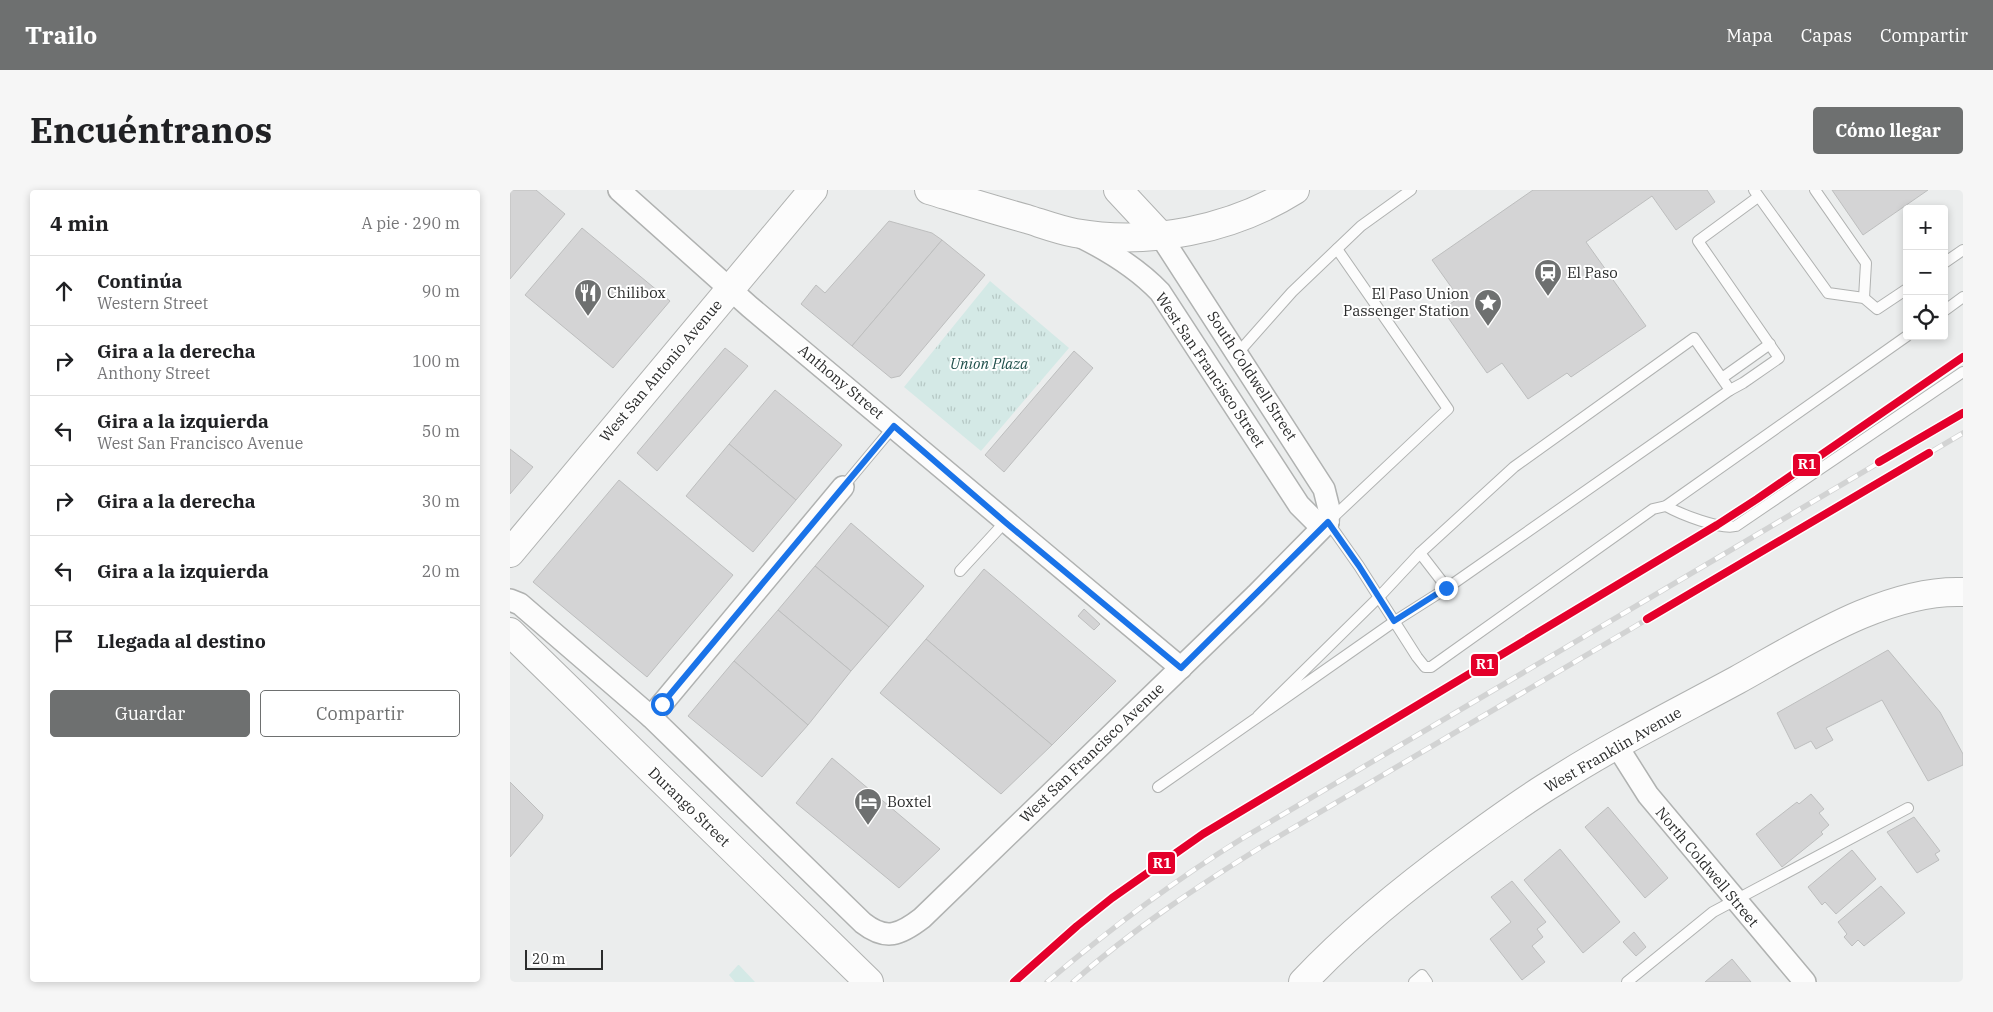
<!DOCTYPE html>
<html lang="es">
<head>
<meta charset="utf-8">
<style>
  :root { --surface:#fff; --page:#f6f6f6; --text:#202124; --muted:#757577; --line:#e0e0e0; --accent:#6e7070 }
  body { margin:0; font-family:"IBM Plex Serif",serif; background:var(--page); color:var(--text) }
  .controls { position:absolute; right:15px; top:15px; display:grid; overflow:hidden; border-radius:5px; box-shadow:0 2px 8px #0003 }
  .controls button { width:45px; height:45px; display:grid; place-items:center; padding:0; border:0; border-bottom:1px solid var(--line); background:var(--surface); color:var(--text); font:25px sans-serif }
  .scale { position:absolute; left:15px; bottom:12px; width:78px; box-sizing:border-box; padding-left:5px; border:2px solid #2b2c2c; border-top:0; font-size:14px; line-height:18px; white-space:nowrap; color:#2b2c2c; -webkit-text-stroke:4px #fff; paint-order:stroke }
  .stop { position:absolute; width:15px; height:15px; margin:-11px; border:4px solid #1a73e8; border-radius:50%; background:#fff }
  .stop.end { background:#1a73e8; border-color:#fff; box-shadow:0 1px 5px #0008 }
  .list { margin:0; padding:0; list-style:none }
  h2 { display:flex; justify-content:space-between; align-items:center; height:65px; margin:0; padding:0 20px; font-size:21px }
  h2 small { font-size:16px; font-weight:400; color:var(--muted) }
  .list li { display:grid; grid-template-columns:32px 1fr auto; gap:15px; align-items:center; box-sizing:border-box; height:70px; padding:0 20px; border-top:1px solid var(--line) }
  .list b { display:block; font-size:19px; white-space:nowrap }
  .list p { margin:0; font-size:16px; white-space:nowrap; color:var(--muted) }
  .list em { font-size:16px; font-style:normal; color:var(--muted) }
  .actions { display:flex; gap:10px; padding:15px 20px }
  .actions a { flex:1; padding:11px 0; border:1px solid var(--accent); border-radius:5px; text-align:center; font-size:18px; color:var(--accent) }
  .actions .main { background:var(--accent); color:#fff }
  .icon { flex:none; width:28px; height:28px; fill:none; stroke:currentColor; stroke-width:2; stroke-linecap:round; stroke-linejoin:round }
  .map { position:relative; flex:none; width:1453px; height:792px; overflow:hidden; border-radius:5px }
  header { display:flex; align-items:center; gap:30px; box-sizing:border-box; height:70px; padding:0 25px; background:var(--accent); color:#fff }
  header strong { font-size:24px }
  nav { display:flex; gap:28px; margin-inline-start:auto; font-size:18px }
  .intro { display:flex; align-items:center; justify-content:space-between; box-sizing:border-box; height:120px; padding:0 30px }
  h1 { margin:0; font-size:35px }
  .button { padding:12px 22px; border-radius:5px; background:var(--accent); color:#fff; font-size:18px; font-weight:700 }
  main { display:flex; gap:30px; padding:0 30px }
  aside { flex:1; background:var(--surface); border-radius:5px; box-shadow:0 2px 8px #0003 }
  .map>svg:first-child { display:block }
</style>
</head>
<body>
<header>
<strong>Trailo</strong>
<nav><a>Mapa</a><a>Capas</a><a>Compartir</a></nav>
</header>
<div class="intro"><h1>Encuéntranos</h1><a class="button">Cómo llegar</a></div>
<main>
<aside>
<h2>4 min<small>A pie · 290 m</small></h2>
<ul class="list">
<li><svg class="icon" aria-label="ahead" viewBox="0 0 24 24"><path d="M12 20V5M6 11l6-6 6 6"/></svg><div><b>Continúa</b><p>Western Street</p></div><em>90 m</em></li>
<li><svg class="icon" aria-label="right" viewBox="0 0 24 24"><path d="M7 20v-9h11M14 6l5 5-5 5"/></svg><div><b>Gira a la derecha</b><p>Anthony Street</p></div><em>100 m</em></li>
<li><svg class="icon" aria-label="left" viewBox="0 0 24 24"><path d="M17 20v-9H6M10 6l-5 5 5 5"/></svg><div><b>Gira a la izquierda</b><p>West San Francisco Avenue</p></div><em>50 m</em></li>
<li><svg class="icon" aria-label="right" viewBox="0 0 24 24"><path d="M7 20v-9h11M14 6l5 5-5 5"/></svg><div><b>Gira a la derecha</b></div><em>30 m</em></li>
<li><svg class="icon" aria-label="left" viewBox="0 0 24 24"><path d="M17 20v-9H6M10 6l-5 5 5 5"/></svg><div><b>Gira a la izquierda</b></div><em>20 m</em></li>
<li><svg class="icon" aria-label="arrive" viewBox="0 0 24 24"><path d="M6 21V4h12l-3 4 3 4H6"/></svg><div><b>Llegada al destino</b></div></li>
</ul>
<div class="actions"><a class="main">Guardar</a><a>Compartir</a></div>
</aside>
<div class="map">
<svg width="1453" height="792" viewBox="0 0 1453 792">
  <defs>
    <pattern id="park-tufts" width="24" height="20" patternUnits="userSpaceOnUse" patternTransform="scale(1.25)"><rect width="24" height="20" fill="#d4e9e6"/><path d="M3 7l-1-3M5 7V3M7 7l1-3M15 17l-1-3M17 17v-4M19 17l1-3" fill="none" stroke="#b6c8c5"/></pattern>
  </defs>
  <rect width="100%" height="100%" fill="#ebeded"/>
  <!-- grass -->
  <path fill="#d4e9e6" d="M228,775h1l16,17h-20l-6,-7z"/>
  <!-- park -->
  <path fill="url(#park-tufts)" d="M480,91l79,67 -88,103 -77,-64z"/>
  <!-- building -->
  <g fill="#d4d4d5" stroke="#bdbebe">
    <path d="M0,0h26l29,24 -55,65z"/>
    <path d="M1023,0h174l8,12 -39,28 -24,-34 -66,46 60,84 -75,51 -4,-4 -39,26 -26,-36 -15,10 -45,-64 17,-11 -27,-38z"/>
    <path d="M1322,0h96l-65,45z"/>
    <path d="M379,31l43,12 10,7 -90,106 -51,-42 15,-19 9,8z"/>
    <path d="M72,38l88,73 -57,67 -88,-73z"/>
    <path d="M432,50l43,35 -85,101 -9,2 -39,-32z"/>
    <path d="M215,158l23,18 -91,105 -20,-18z"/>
    <path d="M564,161l19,17 -89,104 -19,-17z"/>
    <path d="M265,200l67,55 -46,55 -67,-56z"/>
    <path d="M219,254l67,56 -43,52 -67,-56z"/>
    <path d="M0,259l23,18 -23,27z"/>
    <path d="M109,290l114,95 -86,102 -114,-95z"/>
    <path d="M341,333l73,63 -35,41 -74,-61z"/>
    <path d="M305,376l74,61 -38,44 -73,-61z"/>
    <path d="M474,379l132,112 -64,64 -126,-106z"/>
    <path d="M574,419l16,15 -6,6 -16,-14z"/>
    <path d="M268,420l73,61 -43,54 -74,-64z"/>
    <path d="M416,449l126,106 -51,49 -121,-101z"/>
    <path d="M1378,460l52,62 23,42v11l-35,16 -46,-81 -56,28 7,12 -17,9 -5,-8 -16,8 -18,-36z"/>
    <path d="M224,471l74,64 -46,52 -74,-61z"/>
    <path d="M322,568l108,91 -41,39 -103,-85z"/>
    <path d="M0,592l33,33 -1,4 -32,38z"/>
    <path d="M1301,604l13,15 -5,4 10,12 -8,7 2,2 -41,33 -26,-33 41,-32 2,2z"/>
    <path d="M1098,617l60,71 -23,20 -60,-71z"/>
    <path d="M1404,627l26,34 -5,3 4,6 -22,13 -30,-41z"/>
    <path d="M1050,659l60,73 -37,31 -59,-73z"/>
    <path d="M1342,660l24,29 -40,35 -11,-12 -3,3 -14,-18z"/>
    <path d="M1002,691l34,41 -9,7 6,8 -11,9 13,16 -23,18 -32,-41 21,-17 -20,-25z"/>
    <path d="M1371,696l24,27 -41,33 -6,-6 -6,6 -8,-9 3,-3 -9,-12z"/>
    <path d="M1124,742l12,15 -10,9 -13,-14z"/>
    <path d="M1222,769l19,23h-46z"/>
  </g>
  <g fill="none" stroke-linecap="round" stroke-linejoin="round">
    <defs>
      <g id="lane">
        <path d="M1244,0l74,103 36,5 13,11 30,-20"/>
        <path d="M1305,0l51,73 -2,35"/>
        <path d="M827,59l111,160 -120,113 31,44 58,91 8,10h6l222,-158 13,-3 241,-170"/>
        <path d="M1434,73l19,-13"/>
        <path d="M1434,121l19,-14"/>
        <path d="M727,164l55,-62 69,-66 50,-36"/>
        <path d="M1212,188l48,-34"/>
        <path d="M1220,200l13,-7 36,-25 -81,-117 60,-44"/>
        <path d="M333,297l51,-61"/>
        <path d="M1156,316c14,8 54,24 70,20l227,-154"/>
        <path d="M910,363l27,35"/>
        <path d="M450,381l45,-49"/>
        <path d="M648,597l237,-166 52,-33 283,-198 -36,-52 -180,129 -94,86 -41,44 -121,119"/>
        <path d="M904,792l8,-7 5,7"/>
        <path d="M1117,792l86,-70 195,-104"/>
      </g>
      <g id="street">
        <path d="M109,0l131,117 431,361"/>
        <path d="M650,45l164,254 5,20 -1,13"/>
        <path d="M571,47c28,14 57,32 79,55l139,213 16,16 13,1"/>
        <path d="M0,410l10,4 131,113 212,206c23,18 37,12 59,-5l334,-323 72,-73"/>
        <path d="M141,527l192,-230"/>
        <path d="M1107,556l31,49 157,187"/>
      </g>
      <g id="secondary">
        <path d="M0,363l303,-363"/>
        <path d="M0,442l359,350"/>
        <path d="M793,792c48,-51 104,-96 160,-137 30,-22 61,-45 93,-64 58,-37 120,-68 181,-101 65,-36 149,-91 226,-88"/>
      </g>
      <g id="primary">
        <path d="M419,0c33,10 65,20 98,29 16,5 32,11 48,14 74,13 156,-3 220,-43"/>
        <path d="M608,0l42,45"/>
      </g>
    </defs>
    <!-- lane casing -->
    <use href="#lane" stroke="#b0b2b1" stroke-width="12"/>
    <!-- street casing -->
    <use href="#street" stroke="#b0b2b1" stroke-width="24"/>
    <!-- secondary casing -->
    <use href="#secondary" stroke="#b0b2b1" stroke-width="30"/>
    <!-- primary casing -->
    <use href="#primary" stroke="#b0b2b1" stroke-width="30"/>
    <!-- lane -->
    <use href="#lane" stroke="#fcfcfc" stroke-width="10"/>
    <!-- street -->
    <use href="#street" stroke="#fcfcfc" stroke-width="21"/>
    <!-- secondary -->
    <use href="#secondary" stroke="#fcfcfc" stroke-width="28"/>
    <!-- primary -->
    <use href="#primary" stroke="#fcfcfc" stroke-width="28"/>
    <defs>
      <g id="rail">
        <path d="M820,567l387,-232 40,-26 206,-142"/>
        <path d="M537,792c64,-54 125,-100 196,-144l720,-425"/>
        <path d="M563,792c60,-53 125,-96 193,-138l697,-411"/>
      </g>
    </defs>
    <!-- rail casing -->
    <use href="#rail" stroke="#d2d3d3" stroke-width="5.5"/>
    <!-- rail -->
    <use href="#rail" stroke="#fff" stroke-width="4" stroke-dasharray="11" stroke-linecap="butt"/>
    <defs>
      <g id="rail-1">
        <path d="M1369,272l84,-49"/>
        <path d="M1137,429l282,-166"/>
        <path d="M504,792l63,-56 35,-28 91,-64 514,-309 40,-26 206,-142"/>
      </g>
    </defs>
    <!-- rail-1 casing -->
    <use href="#rail-1" stroke="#fff" stroke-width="11"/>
    <!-- rail-1 -->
    <use href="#rail-1" stroke="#e4002b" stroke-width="8"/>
  </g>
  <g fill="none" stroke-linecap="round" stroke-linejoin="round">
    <!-- route -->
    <path stroke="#1a73e8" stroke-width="6" d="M152,514l232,-278 111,96 176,146 147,-146 31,44 35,55 52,-33"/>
  </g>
  <!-- icons -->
  <defs>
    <symbol id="station-pin" viewBox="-11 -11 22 30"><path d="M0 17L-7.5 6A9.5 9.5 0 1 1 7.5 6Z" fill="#6e7070" stroke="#fff"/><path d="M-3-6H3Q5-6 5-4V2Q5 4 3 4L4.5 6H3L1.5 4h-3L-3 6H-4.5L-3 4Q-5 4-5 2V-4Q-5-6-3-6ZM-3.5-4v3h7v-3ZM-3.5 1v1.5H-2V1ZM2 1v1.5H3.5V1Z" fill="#fff"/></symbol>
    <symbol id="restaurant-pin" viewBox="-11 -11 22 30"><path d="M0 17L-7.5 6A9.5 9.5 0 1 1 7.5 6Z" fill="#6e7070" stroke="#fff"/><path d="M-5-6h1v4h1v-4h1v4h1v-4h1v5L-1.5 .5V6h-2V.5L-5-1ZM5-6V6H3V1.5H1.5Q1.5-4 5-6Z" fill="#fff"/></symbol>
    <symbol id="sight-pin" viewBox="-11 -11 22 30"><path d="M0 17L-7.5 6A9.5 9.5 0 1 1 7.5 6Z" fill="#6e7070" stroke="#fff"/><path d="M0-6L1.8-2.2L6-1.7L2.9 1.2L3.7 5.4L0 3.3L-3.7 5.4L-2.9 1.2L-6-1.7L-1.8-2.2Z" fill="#fff"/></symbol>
    <symbol id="hotel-pin" viewBox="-11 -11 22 30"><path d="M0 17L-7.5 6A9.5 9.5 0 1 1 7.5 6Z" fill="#6e7070" stroke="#fff"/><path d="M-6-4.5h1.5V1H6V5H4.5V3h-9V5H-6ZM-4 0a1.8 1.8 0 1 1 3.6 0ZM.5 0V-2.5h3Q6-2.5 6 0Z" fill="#fff"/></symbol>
  </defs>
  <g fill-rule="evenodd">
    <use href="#station-pin" x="1022" y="67" width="32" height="43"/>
    <use href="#restaurant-pin" x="62" y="87" width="32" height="43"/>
    <use href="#sight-pin" x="962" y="97" width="32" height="43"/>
    <use href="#hotel-pin" x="342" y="596" width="32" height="43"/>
  </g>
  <g text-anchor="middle" stroke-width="4" stroke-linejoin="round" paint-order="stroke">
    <!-- poi labels -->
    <g font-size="15" fill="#2b2c2c" stroke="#fff" text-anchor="start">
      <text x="1057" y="88">El Paso</text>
      <text x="97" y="108">Chilibox</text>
      <text x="959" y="109" text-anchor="end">El Paso Union<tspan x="959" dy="17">Passenger Station</tspan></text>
      <text x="377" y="617">Boxtel</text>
    </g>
    <!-- park labels -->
    <g font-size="15" font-style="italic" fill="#1e4e4a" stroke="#fff">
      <text x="479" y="179">Union Plaza</text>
    </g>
    <!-- street labels -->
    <g font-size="15" fill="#2b2c2c" stroke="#fff">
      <text transform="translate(700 180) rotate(56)" y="5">West San Francisco Street</text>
      <text transform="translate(151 181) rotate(-50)" y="5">West San Antonio Avenue</text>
      <text transform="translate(742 186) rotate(57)" y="5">South Coldwell Street</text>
      <text transform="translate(331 192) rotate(40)" y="5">Anthony Street</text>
      <text transform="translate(1103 560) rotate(-30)" y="5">West Franklin Avenue</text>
      <text transform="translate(582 563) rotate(-44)" y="5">West San Francisco Avenue</text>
      <text transform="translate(179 617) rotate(44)" y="5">Durango Street</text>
      <text transform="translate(1197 677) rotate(50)" y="5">North Coldwell Street</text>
    </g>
  </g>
  <g stroke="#fff" stroke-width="2">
    <rect x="1282" y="263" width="29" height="24" rx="5" fill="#e4002b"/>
    <rect x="960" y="463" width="29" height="24" rx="5" fill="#e4002b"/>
    <rect x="637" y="661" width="29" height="24" rx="5" fill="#e4002b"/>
  </g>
  <g font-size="14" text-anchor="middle" font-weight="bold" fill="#fff">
    <text x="1297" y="279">R1</text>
    <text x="975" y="479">R1</text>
    <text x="652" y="678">R1</text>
  </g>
</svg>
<div class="controls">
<button>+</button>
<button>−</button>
<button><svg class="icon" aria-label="locate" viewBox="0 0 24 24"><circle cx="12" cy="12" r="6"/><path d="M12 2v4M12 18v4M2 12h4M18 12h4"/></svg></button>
</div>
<div class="scale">20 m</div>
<div class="stop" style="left:152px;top:514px"></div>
<div class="stop end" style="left:936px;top:398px"></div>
</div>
</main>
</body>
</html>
